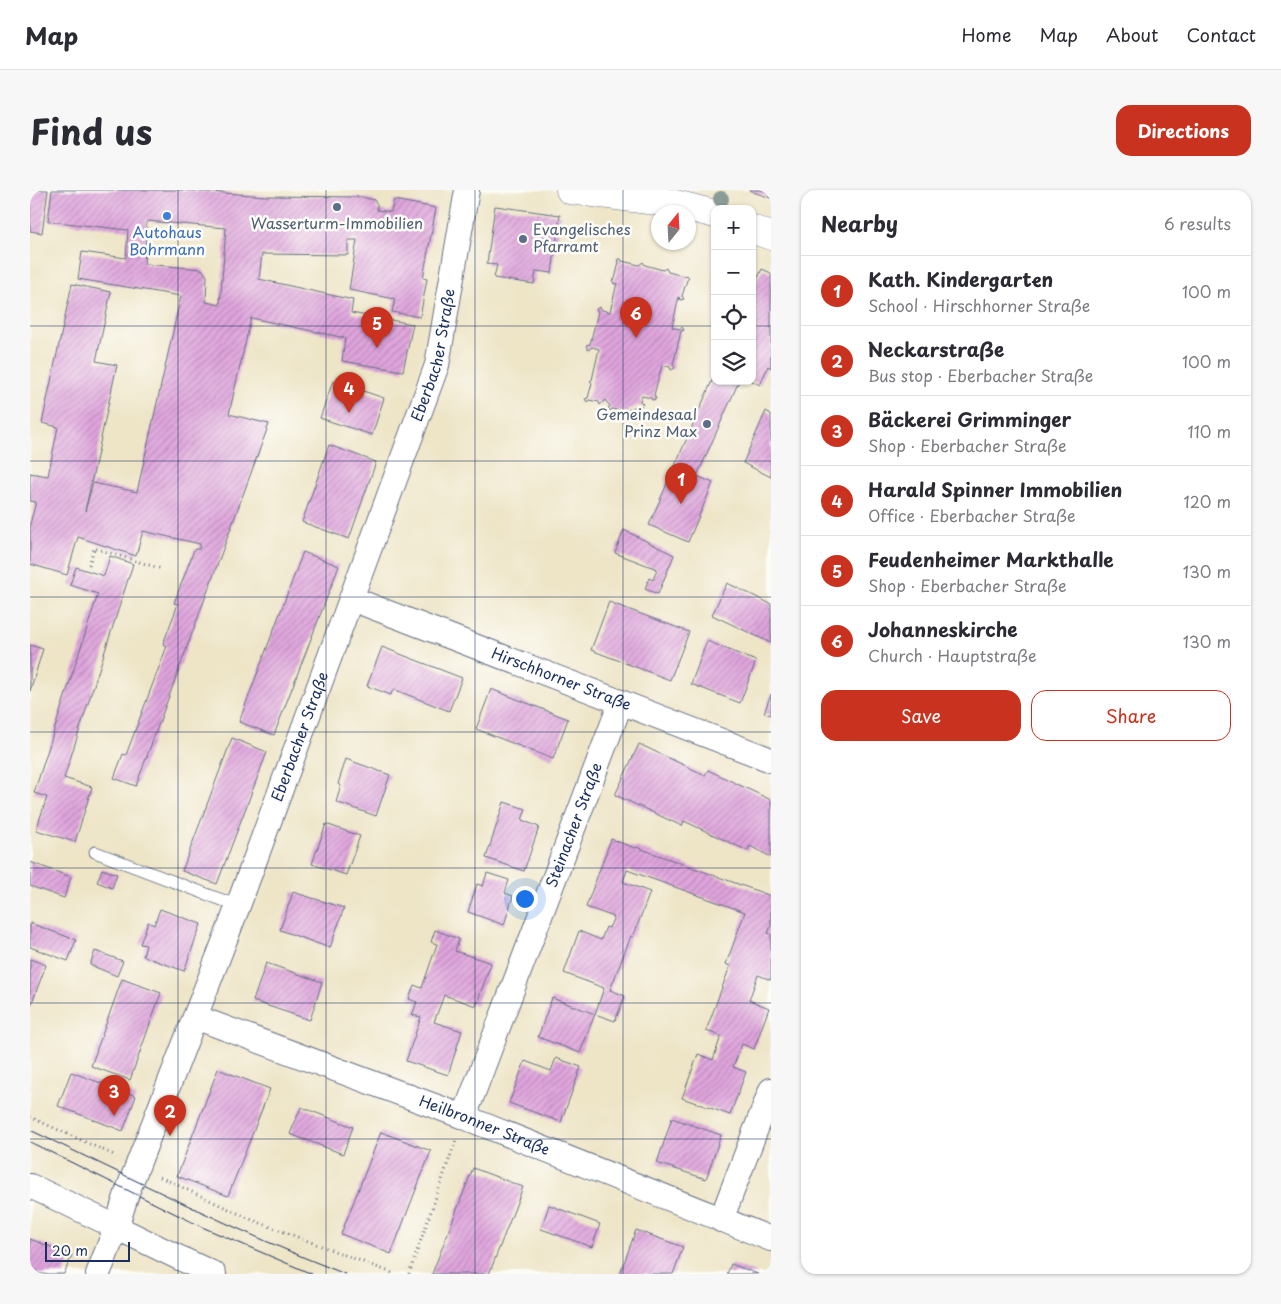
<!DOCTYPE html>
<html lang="en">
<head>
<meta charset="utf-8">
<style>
  :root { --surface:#fff; --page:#f7f7f7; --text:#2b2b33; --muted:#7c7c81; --line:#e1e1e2; --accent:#c8321e }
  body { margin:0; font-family:"Playpen Sans",sans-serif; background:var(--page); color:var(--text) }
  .controls { position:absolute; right:15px; top:15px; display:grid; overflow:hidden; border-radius:10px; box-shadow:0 1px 4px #0004 }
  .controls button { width:45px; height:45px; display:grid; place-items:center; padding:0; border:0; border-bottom:1px solid var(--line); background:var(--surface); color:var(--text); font:25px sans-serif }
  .compass { position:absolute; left:621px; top:15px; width:45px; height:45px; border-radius:50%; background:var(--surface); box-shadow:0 1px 4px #0004; rotate:18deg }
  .scale { position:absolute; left:15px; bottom:12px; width:85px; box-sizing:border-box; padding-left:5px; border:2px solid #1b2f5e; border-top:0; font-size:14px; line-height:18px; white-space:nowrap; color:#1b2f5e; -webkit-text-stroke:4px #fdfcf7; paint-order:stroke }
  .you { position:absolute; left:494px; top:708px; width:18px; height:18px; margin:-12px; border:4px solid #fff; border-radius:50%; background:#1a73e8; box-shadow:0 0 0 8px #1a73e833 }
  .badge { display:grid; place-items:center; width:32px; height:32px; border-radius:50%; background:var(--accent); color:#fff; font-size:16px; font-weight:700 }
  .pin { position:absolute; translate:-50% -41px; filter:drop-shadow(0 1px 2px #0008) }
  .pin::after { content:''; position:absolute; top:26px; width:18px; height:15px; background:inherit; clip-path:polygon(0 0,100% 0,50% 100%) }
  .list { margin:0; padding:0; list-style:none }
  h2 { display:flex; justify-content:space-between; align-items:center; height:65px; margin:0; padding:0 20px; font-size:21px }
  h2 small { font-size:16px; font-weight:400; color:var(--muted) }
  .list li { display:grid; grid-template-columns:32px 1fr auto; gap:15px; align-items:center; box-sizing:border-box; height:70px; padding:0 20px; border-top:1px solid var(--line) }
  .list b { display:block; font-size:19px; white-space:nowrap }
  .list p { margin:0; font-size:16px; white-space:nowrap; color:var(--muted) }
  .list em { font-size:16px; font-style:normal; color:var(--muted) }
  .actions { display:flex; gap:10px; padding:15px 20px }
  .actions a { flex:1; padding:11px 0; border:1px solid var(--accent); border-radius:15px; text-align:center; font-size:18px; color:var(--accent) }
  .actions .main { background:var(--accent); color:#fff }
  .icon { flex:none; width:28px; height:28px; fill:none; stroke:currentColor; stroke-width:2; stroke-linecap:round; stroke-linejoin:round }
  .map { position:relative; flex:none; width:741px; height:1084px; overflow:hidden; border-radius:15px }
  header { display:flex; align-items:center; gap:30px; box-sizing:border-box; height:70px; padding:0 25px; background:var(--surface); border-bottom:1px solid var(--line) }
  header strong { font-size:24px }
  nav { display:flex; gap:28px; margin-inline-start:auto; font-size:18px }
  .intro { display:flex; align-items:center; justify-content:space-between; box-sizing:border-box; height:120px; padding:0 30px }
  h1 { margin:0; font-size:35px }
  .button { padding:12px 22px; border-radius:15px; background:var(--accent); color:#fff; font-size:18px; font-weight:700 }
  main { display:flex; gap:30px; padding:0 30px }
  aside { flex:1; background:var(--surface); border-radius:15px; box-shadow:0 1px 4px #0004 }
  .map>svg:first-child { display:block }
</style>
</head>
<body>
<header>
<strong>Map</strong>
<nav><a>Home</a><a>Map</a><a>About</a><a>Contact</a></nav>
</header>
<div class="intro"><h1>Find us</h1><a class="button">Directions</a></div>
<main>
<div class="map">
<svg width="741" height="1084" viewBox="0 0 741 1084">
  <defs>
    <pattern id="building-hatch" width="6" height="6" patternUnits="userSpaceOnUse" patternTransform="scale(1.25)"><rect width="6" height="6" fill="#e0a5dd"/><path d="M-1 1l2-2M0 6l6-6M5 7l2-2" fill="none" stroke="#b587b6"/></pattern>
  </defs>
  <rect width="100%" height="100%" fill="#fdfcf7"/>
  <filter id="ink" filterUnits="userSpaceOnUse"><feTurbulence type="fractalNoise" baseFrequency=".02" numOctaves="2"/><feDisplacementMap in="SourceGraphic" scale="10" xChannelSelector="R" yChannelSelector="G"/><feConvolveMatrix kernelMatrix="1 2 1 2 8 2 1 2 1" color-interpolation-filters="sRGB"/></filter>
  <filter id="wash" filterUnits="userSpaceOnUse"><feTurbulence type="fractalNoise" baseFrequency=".0096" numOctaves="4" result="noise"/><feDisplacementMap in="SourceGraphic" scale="20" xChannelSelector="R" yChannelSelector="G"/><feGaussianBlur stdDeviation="1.12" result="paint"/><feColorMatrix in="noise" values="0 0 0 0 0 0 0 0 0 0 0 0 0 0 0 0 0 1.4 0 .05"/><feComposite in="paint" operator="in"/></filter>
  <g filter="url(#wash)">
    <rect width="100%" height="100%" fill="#eee5c7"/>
    <g id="blocks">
      <!-- building -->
      <g fill="url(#building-hatch)" fill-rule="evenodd">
        <path d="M0,0h18l-6,43 -12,-2z"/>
        <path d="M22,0h130l83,6 97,1 12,3 3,4v6l14,2 3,-12 42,8 -13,70 4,1 -7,38 -28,-5 3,-13 -46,-9 8,-50h-9v15l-86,-1 -3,25 94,21 -2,13 62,11 -10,47 -61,-10 3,-23 -94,-20 -22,96 40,10 -133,362 -22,-8 9,-24 3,1 41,-109 -4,-2 15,-40 -4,-1 20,-53 1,-1h4l1,-5 -57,-13 -7,25 -58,-19 -11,38 -37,-11v-40l6,-22 -6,-1v-28l18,3 10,-49 -16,-4 30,-139 39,8 -15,69 21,4 -32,146 8,-28 44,9 44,-196 -103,-17 4,-27 44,6 2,-28 -80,-9zM117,31l79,7 -6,77 -14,-3 1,-26 -5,-7 -58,-5z"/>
        <path d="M719,0h22v8l-18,-6z"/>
        <path d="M465,16l65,9 -8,58 -16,-2 -2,13 -40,-6 3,-13 -10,-1z"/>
        <path d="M590,68l2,3 17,4 4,-3 2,3 18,5 3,-2 2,4 16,4 3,-1 2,3 -2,2 -5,16 2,3 -4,1 -1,-3 -7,30 7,2 3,-2 2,3 -3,1 -8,34 2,3 -4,2 -1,-3 -8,-2 -8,30 2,4 -4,1 -1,-2 -9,-2 -2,5 3,3 -3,3 -1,-2 -11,5 1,3 -4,1v-2l-13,-3 -2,2 -2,-3 2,-2 -5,-6 -5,5 -1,-3 -10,-2 -2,2 -2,-3 3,-1 4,-15 -2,-2 2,-1 7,-31 -7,-2 -4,3 -2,-5 4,-1 8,-32 -2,-3 4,-2 2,3 8,2 7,-29 -3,1 -2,-4 3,-1 4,-17 -2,-2z"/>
        <path d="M732,79l9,4v95l-3,-2 -8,19 -8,-4v-91z"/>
        <path d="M685,184v7h24l-42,95 16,7 -25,59 -39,-17z"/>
        <path d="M303,191l51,17 -12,37 -52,-17z"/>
        <path d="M736,221l5,3v63l-28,-14z"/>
        <path d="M299,255l47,17 -27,77 -47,-17z"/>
        <path d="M594,340l50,25 -16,39 -13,-5 4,-11 4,2 4,-11 -42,-16z"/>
        <path d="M273,362l36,14 -65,169 -35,-13z"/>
        <path d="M80,366l23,8 -69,214 28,9 -17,55 -39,-12 11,-33 -13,-4 64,-199 -28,-9 6,-18 28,9z"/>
        <path d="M697,393l44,21v39l-59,-28z"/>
        <path d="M579,412l80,30 -19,48 -79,-30z"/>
        <path d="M677,451l49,20 -16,42 -49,-19z"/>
        <path d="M0,455l13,4 -13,42z"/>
        <path d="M352,457l80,31 -13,33 -56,-22 -2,6 -24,-9z"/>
        <path d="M461,499l77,30 -15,40 -77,-30z"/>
        <path d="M741,504v21l-7,-2z"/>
        <path d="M202,548l35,14 -50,132 -35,-13z"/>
        <path d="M609,554l66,31 3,-5 63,30v57l-21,-11 -2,5 -64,-30 -2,5 -67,-31z"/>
        <path d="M316,569l44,16 -14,41 -40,-14 5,-16 -3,-2z"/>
        <path d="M474,612l22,7 -4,11 17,7 -15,44 -38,-13z"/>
        <path d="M296,634l34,12 -14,39 -34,-11z"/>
        <path d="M581,649l24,9 1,-1 135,49v30l-3,7 3,1v46l-13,-5 -9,25 20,8 -15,41 -12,-5 -9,23 13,5 -16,43 -48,-17 16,-44 15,6 8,-24 -15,-5 24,-65 -4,-2 19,-52 -118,-42 -4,12 27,10 -17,45 -2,-1 -21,54 15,6 -10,25 -20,-7 9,-26 -40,-15 15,-42 22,9 5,-13 3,1 5,-11 -28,-10z"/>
        <path d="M0,672l41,15 -7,21 -34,-12z"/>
        <path d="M72,679l15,5 -5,14 -15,-6z"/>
        <path d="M457,683l22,7 -4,13 8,3 -9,29 -36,-13 9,-28 6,2z"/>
        <path d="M263,702l51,16 -14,40 -50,-18z"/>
        <path d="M130,719l41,15 -17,47 -41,-15 3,-11 -6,-1 8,-22 6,3z"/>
        <path d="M0,733l46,17 -8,21 -38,-14z"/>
        <path d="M405,740l24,9 -4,12 36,12 -15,43 -32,-11 -10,27 28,9 -14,44 -42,-14 15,-44 -9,-2 5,-13 -8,-3 5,-14 8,3 15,-44 -6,-2z"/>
        <path d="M65,761l28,10 -6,15 -27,-11z"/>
        <path d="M0,769l16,6 -16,43z"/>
        <path d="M236,773l56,19 -12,38 -57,-19z"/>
        <path d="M92,789l39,14 -31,87 -39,-14z"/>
        <path d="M522,808l43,16 -15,39 -42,-16z"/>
        <path d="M526,868l25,9 -20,55 -52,-19 16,-42 26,10z"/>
        <path d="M188,879l52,20 -42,107 -51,-20z"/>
        <path d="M41,882l65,24 -13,35 -65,-25z"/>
        <path d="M271,917l52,20 -10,27 -53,-20z"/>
        <path d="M642,928l49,17 -15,44 -49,-16z"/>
        <path d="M351,942l50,19 -40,103 -50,-20z"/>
        <path d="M443,978l50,19 -14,36 -20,51h-57z"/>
        <path d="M519,1015l51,19 -8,23 -51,-18z"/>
        <path d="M606,1040l47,17 -10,27h-53z"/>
        <path d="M0,1049l42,16 -8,19h-34z"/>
        <path d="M701,1074l27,10h-31z"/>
      </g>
    </g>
  </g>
  <g filter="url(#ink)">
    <use href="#blocks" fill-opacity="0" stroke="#656f83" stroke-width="1"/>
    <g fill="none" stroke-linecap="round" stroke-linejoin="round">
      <defs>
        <path id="service" d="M65,662l143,54"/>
        <g id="minor">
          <path id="s1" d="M322,409l419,161"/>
          <path id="s2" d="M165,827l269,100 307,122"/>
          <path id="s3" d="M434,927l157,-415"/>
          <path d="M0,996c62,28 122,60 184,88"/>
          <path d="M691,1030l50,-130"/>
          <path id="s4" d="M68,1084l18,-46 12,-38 110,-284 199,-541 30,-175"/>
        </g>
        <g id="tertiary">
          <path d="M540,0l102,13 43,11"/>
          <path d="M722,39l19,7"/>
        </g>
      </defs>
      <!-- service casing -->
      <use href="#service" stroke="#656f83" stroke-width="13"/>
      <!-- minor casing -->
      <use href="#minor" stroke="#656f83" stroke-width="26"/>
      <!-- tertiary casing -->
      <use href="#tertiary" stroke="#656f83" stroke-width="29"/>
      <!-- path -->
      <g stroke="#656f83" stroke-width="3" stroke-dasharray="1 4" stroke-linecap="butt">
        <path d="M59,375l5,-17 68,21"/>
        <path d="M0,927l84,38"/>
        <path d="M130,987l90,42 145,55"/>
        <path d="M379,1084l47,-134"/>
      </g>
      <!-- service -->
      <use href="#service" stroke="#fff" stroke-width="11"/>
      <!-- minor -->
      <use href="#minor" stroke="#fff" stroke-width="24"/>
      <!-- tertiary -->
      <use href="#tertiary" stroke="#fff" stroke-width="28"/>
      <!-- tram -->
      <g stroke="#1b2f5e" stroke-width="1">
        <path d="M0,940c104,49 207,102 315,144"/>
        <path d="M0,952l172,85 110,47"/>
      </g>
    </g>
    <!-- trees -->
    <circle fill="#8b9c96" cx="691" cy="9" r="8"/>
  </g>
  <!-- grid -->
  <path fill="none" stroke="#1b2f5e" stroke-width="1" stroke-opacity="0.55" d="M148,0v1084M296,0v1084M445,0v1084M593,0v1084M0,136h685M722,136h19M0,271h741M0,407h741M0,542h741M0,678h741M0,813h741M0,949h741"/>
  <!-- markers -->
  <g fill="#5c6f8a" stroke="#fdfcf7" stroke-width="2">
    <circle cx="307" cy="17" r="5"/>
    <circle cx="493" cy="49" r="5"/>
    <circle cx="677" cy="234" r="5"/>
  </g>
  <circle fill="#3f7fe0" stroke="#fdfcf7" stroke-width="2" cx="137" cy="26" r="5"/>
  <g text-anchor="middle" stroke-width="5" stroke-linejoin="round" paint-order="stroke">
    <!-- service labels -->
    <g font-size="15" fill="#4e5e75" stroke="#fdfcf7">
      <text x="307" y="39">Wasserturm-Immobilien</text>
      <text x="503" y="45" text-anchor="start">Evangelisches<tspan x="503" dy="17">Pfarramt</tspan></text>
      <text x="667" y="230" text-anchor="end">Gemeindesaal<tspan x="667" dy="17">Prinz Max</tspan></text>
    </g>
    <!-- shop labels -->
    <g font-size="15" fill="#366cbe" stroke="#fdfcf7">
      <text x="137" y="48">Autohaus<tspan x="137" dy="17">Bohrmann</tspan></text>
    </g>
    <!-- street labels -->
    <g font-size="15" fill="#1b2f5e" stroke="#fdfcf7">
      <text dy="5" stroke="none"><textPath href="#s4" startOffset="979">Eberbacher Straße</textPath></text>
      <text dy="5" stroke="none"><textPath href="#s1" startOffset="224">Hirschhorner Straße</textPath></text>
      <text dy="5" stroke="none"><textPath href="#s4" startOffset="574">Eberbacher Straße</textPath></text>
      <text dy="5" stroke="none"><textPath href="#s3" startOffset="312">Steinacher Straße</textPath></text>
      <text dy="5" stroke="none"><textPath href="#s2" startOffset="309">Heilbronner Straße</textPath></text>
    </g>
  </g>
</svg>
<div class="controls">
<button>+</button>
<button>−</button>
<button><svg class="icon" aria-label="locate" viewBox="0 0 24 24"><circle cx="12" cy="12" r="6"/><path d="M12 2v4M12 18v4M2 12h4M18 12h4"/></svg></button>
<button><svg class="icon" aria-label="layers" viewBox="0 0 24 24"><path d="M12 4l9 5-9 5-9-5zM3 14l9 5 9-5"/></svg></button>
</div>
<svg class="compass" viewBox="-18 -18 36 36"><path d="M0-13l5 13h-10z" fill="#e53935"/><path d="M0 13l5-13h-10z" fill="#7c7c81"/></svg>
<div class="scale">20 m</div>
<div class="you"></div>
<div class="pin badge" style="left:651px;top:314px">1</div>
<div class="pin badge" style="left:140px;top:946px">2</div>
<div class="pin badge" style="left:84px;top:926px">3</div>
<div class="pin badge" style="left:319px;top:223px">4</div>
<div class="pin badge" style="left:347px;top:158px">5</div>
<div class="pin badge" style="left:606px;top:148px">6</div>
</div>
<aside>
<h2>Nearby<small>6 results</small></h2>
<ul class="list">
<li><span class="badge">1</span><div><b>Kath. Kindergarten</b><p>School · Hirschhorner Straße</p></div><em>100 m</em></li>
<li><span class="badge">2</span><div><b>Neckarstraße</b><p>Bus stop · Eberbacher Straße</p></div><em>100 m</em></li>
<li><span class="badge">3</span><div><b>Bäckerei Grimminger</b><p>Shop · Eberbacher Straße</p></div><em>110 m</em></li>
<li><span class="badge">4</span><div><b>Harald Spinner Immobilien</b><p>Office · Eberbacher Straße</p></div><em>120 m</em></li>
<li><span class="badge">5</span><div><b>Feudenheimer Markthalle</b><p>Shop · Eberbacher Straße</p></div><em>130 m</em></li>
<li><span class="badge">6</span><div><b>Johanneskirche</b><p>Church · Hauptstraße</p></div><em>130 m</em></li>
</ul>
<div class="actions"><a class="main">Save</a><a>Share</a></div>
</aside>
</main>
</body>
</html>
